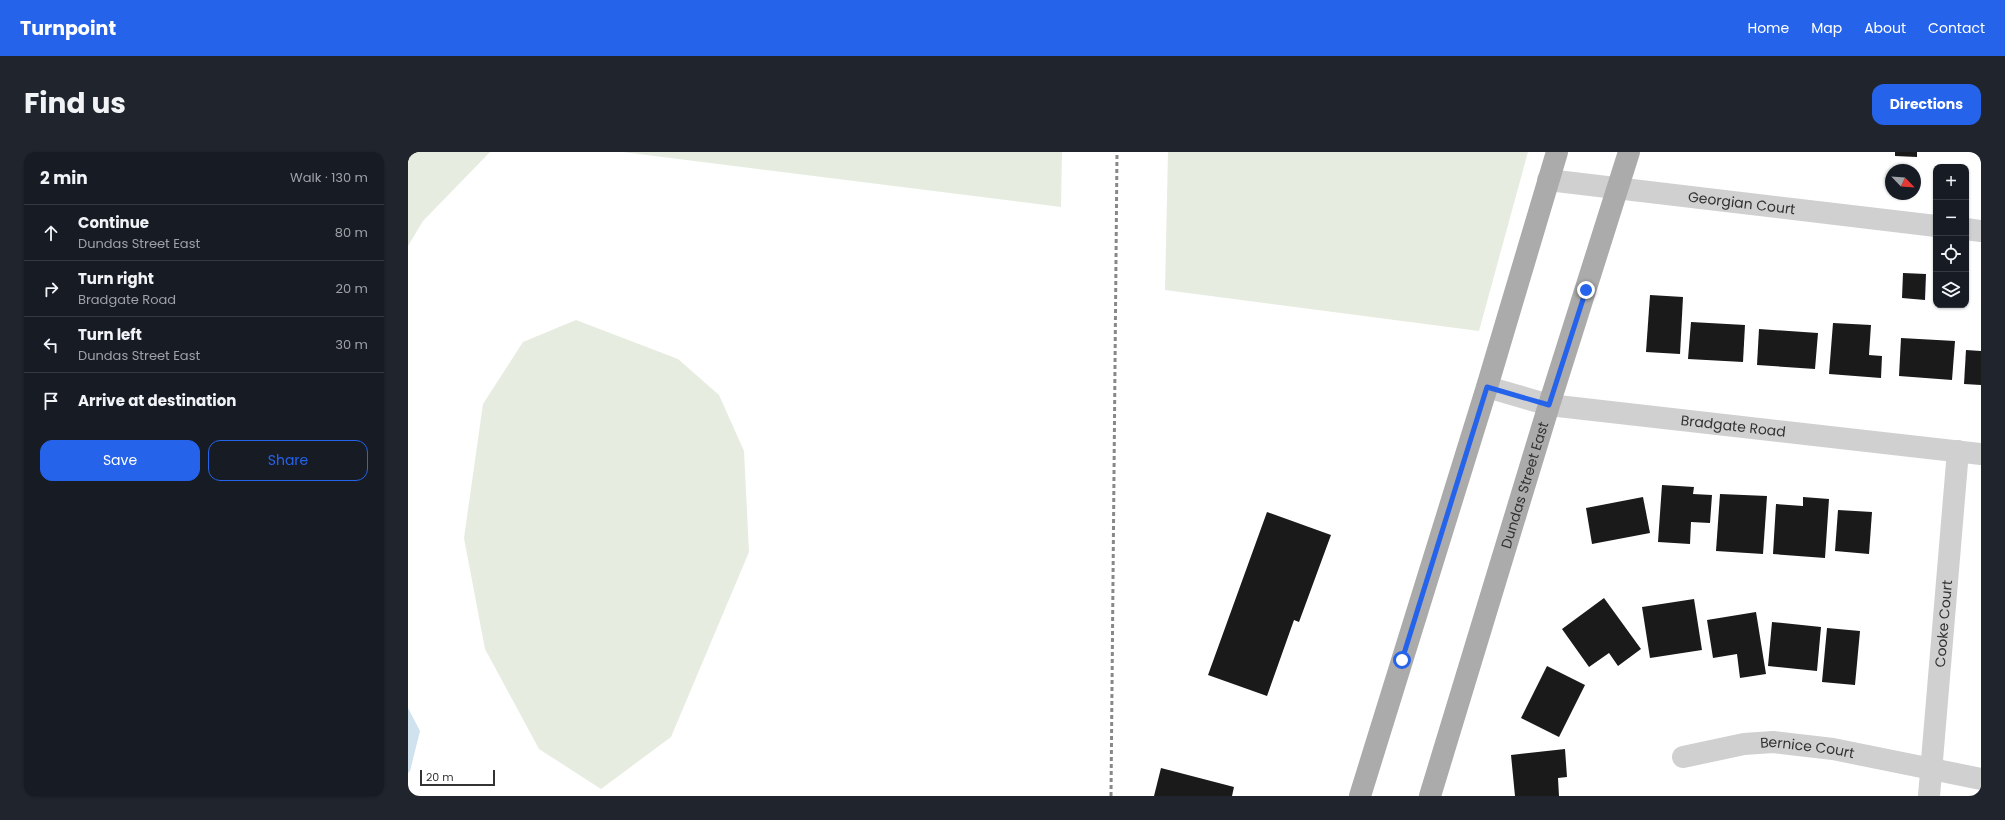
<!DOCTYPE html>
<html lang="en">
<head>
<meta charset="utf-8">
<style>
  :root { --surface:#171b24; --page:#20242c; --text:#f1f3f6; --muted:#9ea1a6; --line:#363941; --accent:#2563eb }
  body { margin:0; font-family:Poppins,sans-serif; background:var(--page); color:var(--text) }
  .controls { position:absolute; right:12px; top:12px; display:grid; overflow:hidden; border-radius:8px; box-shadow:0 1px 3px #0004 }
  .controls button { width:36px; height:36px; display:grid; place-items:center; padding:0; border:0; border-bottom:1px solid var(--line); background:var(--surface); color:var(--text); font:20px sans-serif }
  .compass { position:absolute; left:1477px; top:12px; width:36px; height:36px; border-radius:50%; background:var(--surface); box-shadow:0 1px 3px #0004; rotate:115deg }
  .scale { position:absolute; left:12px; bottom:10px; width:75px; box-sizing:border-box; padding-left:4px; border:2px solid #333; border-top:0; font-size:11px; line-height:14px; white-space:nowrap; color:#333; -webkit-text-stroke:3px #fff; paint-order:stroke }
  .stop { position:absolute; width:12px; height:12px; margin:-9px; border:3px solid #2563eb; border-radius:50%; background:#fff }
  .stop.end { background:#2563eb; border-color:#fff; box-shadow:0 1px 4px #0008 }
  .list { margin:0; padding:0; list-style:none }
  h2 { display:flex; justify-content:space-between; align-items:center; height:52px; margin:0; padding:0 16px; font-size:17px }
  h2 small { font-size:13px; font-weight:400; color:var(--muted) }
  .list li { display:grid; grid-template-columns:26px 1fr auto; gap:12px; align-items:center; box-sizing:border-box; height:56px; padding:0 16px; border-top:1px solid var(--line) }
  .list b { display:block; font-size:15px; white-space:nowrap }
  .list p { margin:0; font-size:13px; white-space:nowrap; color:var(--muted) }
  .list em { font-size:13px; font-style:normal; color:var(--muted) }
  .actions { display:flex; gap:8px; padding:12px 16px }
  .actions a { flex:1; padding:9px 0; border:1px solid var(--accent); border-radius:12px; text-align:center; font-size:14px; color:var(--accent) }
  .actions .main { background:var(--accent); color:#fff }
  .icon { flex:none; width:22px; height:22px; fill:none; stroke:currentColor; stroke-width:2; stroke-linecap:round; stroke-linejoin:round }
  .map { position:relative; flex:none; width:1573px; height:644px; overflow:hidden; border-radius:12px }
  header { display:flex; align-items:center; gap:24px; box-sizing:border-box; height:56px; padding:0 20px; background:var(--accent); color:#fff }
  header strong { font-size:19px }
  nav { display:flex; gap:22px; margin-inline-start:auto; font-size:14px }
  .intro { display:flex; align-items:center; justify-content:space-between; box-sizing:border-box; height:96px; padding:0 24px }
  h1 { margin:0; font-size:28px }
  .button { padding:10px 18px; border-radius:12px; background:var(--accent); color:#fff; font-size:14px; font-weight:700 }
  main { display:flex; gap:24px; padding:0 24px }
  aside { flex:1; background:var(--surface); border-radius:12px; box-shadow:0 1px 3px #0004 }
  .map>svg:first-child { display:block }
</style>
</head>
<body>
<header>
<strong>Turnpoint</strong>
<nav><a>Home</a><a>Map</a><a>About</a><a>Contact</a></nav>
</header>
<div class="intro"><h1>Find us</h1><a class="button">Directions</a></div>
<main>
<aside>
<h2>2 min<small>Walk · 130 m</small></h2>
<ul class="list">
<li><svg class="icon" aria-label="ahead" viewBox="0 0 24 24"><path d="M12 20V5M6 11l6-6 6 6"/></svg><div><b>Continue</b><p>Dundas Street East</p></div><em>80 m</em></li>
<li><svg class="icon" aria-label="right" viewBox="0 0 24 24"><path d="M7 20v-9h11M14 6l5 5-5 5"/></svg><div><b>Turn right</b><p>Bradgate Road</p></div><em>20 m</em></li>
<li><svg class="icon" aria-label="left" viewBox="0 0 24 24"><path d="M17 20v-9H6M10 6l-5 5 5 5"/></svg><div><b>Turn left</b><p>Dundas Street East</p></div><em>30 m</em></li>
<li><svg class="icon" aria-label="arrive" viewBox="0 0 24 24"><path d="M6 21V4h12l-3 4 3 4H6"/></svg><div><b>Arrive at destination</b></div></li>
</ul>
<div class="actions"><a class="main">Save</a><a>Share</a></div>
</aside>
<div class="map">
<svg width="1573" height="644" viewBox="0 0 1573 644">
  <rect width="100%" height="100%" fill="#fff"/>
  <!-- green -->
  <g fill="#e6ecdf">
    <path d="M0,0h82l-67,69 -15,25z"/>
    <path d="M215,0h439l-1,55z"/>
    <path d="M760,0h360l-49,179 -314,-41z"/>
    <path d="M168,168l102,39 41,36 25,56 5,101 -78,185 -70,52 -62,-40 -54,-100 -21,-111 19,-134 40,-62z"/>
  </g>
  <!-- water -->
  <path fill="#cfe2ee" d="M0,556l12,23 -10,40 -2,2z"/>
  <!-- building -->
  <g fill="#1a1a1a">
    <path d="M1487,0h22v5l-22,-1z"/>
    <path d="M1495,121l23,1 -1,26 -23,-2z"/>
    <path d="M1242,143l33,2 -3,57 -34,-2z"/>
    <path d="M1283,170l54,3 -2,37 -55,-3z"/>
    <path d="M1425,171l38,2 -2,30 13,1 -1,22 -52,-4z"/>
    <path d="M1351,177l59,4 -3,36 -58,-4z"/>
    <path d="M1493,186l54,3 -3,39 -53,-4z"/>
    <path d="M1558,198l15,1v34l-17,-1z"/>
    <path d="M1254,333l32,2 -1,7 19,1 -2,28 -19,-1 -1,22 -32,-2z"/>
    <path d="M1312,342l47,2 -4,58 -47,-3z"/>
    <path d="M1235,345l7,36 -58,11 -6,-36z"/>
    <path d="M1395,345l26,2 -4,59 -52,-4 3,-50 27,2z"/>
    <path d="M1430,358l34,2 -3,42 -34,-3z"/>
    <path d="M859,360l64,23 -32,87 -5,-2 -27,76 -59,-21z"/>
    <path d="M1196,446l37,51 -23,17 -9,-13 -20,14 -27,-38z"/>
    <path d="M1286,447l8,51 -52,8 -8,-51z"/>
    <path d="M1348,460l10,62 -26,4 -3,-24 -24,4 -6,-38z"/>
    <path d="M1364,470l49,5 -4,44 -49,-5z"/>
    <path d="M1419,476l33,3 -5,54 -33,-3z"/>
    <path d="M1139,514l38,19 -26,52 -38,-19z"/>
    <path d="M1157,597l2,28 -9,1 1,18h-44l-4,-41z"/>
    <path d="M753,616l73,19 -2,9h-78z"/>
  </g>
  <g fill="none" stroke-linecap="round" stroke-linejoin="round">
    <!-- minor -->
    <g stroke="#d0d0d0" stroke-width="22">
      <path id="s1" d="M1140,28l388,46"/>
      <path d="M1558,77l15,2"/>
      <path id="s2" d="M1079,235l62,18 432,49"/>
      <path id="s3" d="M1275,605l61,-13 29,-2 60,7 148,30"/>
      <path id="s4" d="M1521,644l29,-345"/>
    </g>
    <!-- major -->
    <g stroke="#ababab" stroke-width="22">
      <path d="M952,644l127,-409 70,-235"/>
      <path id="s5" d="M1022,644l119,-391 80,-253"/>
    </g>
    <!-- rail -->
    <path stroke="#888" stroke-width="3" stroke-dasharray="4 3" stroke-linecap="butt" d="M703,644l6,-644"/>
  </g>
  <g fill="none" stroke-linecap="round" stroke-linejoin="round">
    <!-- route -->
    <path stroke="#2563eb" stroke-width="5" d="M994,508l85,-273 62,18 37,-115"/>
  </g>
  <g text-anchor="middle" stroke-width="4" stroke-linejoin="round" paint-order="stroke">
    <!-- street labels -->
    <g font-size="14" fill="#333" stroke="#fff">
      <text dy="5" stroke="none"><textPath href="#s1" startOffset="195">Georgian Court</textPath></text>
      <text dy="5" stroke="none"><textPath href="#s2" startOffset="250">Bradgate Road</textPath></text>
      <text dy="5" stroke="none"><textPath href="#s5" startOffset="325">Dundas Street East</textPath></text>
      <text dy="5" stroke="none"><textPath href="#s4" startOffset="173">Cooke Court</textPath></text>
      <text dy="5" stroke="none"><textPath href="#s3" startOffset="126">Bernice Court</textPath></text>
    </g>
  </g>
</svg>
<div class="controls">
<button>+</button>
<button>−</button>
<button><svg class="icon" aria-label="locate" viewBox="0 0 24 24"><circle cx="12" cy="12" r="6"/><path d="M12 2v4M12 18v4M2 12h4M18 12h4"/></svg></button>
<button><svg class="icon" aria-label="layers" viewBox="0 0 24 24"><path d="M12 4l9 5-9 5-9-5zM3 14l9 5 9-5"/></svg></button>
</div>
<svg class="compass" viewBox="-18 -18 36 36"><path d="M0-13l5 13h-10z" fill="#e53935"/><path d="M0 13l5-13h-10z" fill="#9ea1a6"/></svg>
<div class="scale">20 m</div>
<div class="stop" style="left:994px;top:508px"></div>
<div class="stop end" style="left:1178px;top:138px"></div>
</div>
</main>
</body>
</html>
